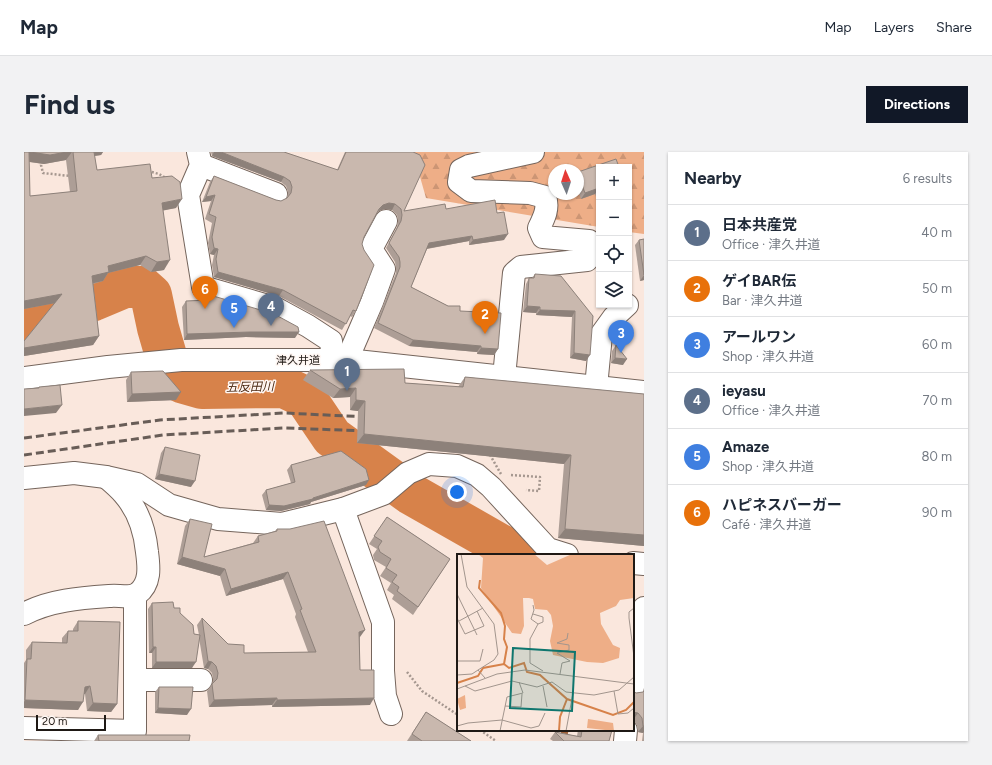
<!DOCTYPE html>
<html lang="en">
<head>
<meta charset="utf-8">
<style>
  :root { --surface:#fff; --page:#f2f2f3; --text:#1f2937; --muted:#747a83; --line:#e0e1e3; --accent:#111827 }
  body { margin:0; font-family:Figtree,"Noto Sans JP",sans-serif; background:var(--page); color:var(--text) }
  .controls { position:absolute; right:12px; top:12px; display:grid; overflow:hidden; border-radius:0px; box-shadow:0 1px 3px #0004 }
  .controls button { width:36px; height:36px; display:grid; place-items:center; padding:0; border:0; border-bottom:1px solid var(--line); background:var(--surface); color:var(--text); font:20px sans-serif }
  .compass { position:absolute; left:524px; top:12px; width:36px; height:36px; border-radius:50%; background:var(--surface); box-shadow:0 1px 3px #0004; rotate:357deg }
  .scale { position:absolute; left:12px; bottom:10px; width:70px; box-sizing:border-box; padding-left:4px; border:2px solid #1f1915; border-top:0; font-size:11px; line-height:14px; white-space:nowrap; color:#1f1915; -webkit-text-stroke:3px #fff7f3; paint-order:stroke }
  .you { position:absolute; left:433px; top:340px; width:14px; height:14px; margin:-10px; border:3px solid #fff; border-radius:50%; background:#1a73e8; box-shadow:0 0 0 6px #1a73e833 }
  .badge { display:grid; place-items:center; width:26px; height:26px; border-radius:50%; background:var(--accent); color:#fff; font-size:13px; font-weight:700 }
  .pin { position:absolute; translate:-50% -33px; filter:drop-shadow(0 1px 2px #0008) }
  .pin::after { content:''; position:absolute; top:21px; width:14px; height:12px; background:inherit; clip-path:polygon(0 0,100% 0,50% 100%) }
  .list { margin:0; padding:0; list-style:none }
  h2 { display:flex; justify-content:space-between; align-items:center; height:52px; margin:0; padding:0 16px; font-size:17px }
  h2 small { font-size:13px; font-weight:400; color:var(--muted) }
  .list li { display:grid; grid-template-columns:26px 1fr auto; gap:12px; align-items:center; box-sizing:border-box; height:56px; padding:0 16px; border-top:1px solid var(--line) }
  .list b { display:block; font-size:15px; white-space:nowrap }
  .list p { margin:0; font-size:13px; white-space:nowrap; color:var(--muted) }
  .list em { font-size:13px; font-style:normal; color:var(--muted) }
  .icon { flex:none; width:22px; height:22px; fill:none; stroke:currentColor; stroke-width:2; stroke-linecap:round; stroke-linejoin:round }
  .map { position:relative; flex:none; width:620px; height:589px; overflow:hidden; border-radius:0px }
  header { display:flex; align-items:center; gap:24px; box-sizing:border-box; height:56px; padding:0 20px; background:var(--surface); border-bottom:1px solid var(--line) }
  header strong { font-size:19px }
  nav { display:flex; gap:22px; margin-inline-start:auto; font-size:14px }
  .intro { display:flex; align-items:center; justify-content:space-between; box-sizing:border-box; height:96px; padding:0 24px }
  h1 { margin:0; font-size:28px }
  .button { padding:10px 18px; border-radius:0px; background:var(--accent); color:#fff; font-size:14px; font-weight:700 }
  main { display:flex; gap:24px; padding:0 24px }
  aside { flex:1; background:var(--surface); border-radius:0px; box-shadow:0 1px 3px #0004 }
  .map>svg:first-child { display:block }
</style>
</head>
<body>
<header>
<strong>Map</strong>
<nav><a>Map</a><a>Layers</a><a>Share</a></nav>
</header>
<div class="intro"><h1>Find us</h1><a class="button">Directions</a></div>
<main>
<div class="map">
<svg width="620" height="589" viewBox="0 0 620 589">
  <defs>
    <pattern id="forest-firs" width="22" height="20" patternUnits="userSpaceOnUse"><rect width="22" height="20" fill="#eeae87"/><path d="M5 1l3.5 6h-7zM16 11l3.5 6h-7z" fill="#cc9574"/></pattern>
  </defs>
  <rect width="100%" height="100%" fill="#fae7dd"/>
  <!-- forest -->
  <path fill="url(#forest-firs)" fill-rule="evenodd" d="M389,0h231v82l-15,-2v-65h-30v60l-173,-29zM530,18h24v24h-24z"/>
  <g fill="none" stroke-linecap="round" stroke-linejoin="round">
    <!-- stream -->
    <path stroke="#a0623a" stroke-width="7" d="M539,589l2,-11"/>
    <!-- river -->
    <path stroke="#d7824a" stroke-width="42" d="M0,171l70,-23 31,-13h17l9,8 7,33 13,45 10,9 21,6 82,-1 21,10 27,40 79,57 102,58 3,3"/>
    <defs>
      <g id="minor">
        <path d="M174,0l3,13 -13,30 15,92 72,21 33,18 23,15 2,19"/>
        <path d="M177,13l75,29"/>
        <path d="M323,208l25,-58 12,-33 -13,-20 15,-28"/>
        <path d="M480,225l10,-104 7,-6 66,-7 6,-12 -4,-7 -46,-4 -4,-9c5,-10 10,-20 6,-31l-15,-4 -59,-2 -12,-9 2,-12 8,-4 64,-14"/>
        <path d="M572,235l5,-52 13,-18 13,-12"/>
        <path d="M0,326l50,-5 32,4 31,7 32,21 49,14 64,5 61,-15 40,-15 25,-21 21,-9 28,2 20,9 14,12 57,62 19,6"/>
        <path d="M319,357l40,113v49l2,25 6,18"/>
        <path d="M609,411l11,1"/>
        <path d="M0,462c26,-14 57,-16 86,-18 7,-1 21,2 27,-2 14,-10 12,-27 10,-42 -2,-21 -9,-42 -23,-58 -5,-6 -12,-12 -18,-17"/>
        <path d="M111,528h66"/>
        <path d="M609,535l11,-79"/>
        <path d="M0,576l111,3v-136"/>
        <path d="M601,589l1,-11"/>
      </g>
      <path id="major" d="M0,226l84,-11 73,-7h166l297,32"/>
    </defs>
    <!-- minor casing -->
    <use href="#minor" stroke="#75655c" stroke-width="24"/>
    <!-- major casing -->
    <use href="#major" stroke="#75655c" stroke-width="24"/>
    <!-- path -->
    <g stroke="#a5978f" stroke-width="2.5" stroke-dasharray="2 2" stroke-linecap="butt">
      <path d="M18,9l-1,4 2,8 27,3"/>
      <path d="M124,19l11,3 7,4"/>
      <path d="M487,323l29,2 -1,14 -13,-1"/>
      <path d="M383,520l15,19 36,24"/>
      <path d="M456,578l16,11"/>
    </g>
    <!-- minor -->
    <use href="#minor" stroke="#fff" stroke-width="22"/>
    <!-- major -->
    <use href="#major" stroke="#fff" stroke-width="22"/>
    <!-- rail -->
    <g stroke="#685d57" stroke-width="3" stroke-dasharray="8 4" stroke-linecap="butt">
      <path d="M0,286l136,-18 124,-7 85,4"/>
      <path d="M0,303l139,-20 121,-7 85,3"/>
    </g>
    <!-- path-bridge -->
    <path stroke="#a5978f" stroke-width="2.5" stroke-dasharray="2 2" stroke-linecap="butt" d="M466,303l11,19"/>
  </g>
  <!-- wall -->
  <g fill="#ad9e96" fill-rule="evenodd">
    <path d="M0,0h79l-2,3 -7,1 3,14 55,8 24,30 -13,2 1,60 -13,2 -11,-7 -32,8 -5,8 -10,3 6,52 -6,9 -69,11v-15l31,-38 -31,6zM42,8l4,32 -40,4 -1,-34 15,2z"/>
    <path d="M187,0h73l53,18 8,-18h68l-9,59 42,-2 51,4 7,27 -35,5v-4l-42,8 -16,38 37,19 12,5 38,38 -4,6 -17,-1v-2l-68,-6 -35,-18 22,-55v-5l-1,-6 -9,-14 11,-21 1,-6 -1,-6 -5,-5 -7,-1 -6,2 -2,2 -13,24 -2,7 -6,67 -4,6 -2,-1 -8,14 -63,-34 -65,-19 -2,-12 2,-10 -4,-1 -2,-11 4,-20 -7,-4 6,-18 -9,1 8,-20 4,-6 62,24 5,1 6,-3 1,-6 -2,-6 -5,-4 -69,-26z"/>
    <path d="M575,15v35h-1l-3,-8 -14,5 -3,-8v-19z"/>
    <path d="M620,87v41l-4,1 -5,-36 4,-5z"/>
    <path d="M511,122l58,42 -7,45 -16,-3 2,-41 -36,-2v-2l-13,-1 3,-28 3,-6h3z"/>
    <path d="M186,143l85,43 -49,-1 -62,3 -2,-33 4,-6 21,-1z"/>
    <path d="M592,193l7,20 -12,-2 1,-12z"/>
    <path d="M286,218l95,13 53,4 7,-10 179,17v152l-86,-8 6,-74 -207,-21 1,-32 -8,-1v-13l-17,1 -30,-18z"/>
    <path d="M107,220l45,28 -49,2 -1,-22z"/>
    <path d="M141,295l26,40 -36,-8 6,-26z"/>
    <path d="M267,313l75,20 -55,17 -1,2 -29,7 -15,-1 -4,-15 4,-5 25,-7 -4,-13z"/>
    <path d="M363,365l63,42 -37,56 -21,-16 2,-4 -7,-5 4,-7 -11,-7 6,-9 -12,-7 -1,-5 4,-6 -8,-5z"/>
    <path d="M166,367l14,38 49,-14 5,-7 17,-5 2,-2 83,108v33l10,35 -98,2v-2l-63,2 -2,-16 6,-8v-3l-1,-7 -4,-4 -4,-1 -5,-30 -7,30h-40v-15h-3l-1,-44 4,-6 22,5 6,5 14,21 5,1 -2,-10 5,-7 26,26 16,9 64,-1 -13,-35 1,-3 -13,-35 -57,17 -6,-20 -43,-12 8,-38z"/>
    <path d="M54,469l39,83 -6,8 -24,-1 -2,-17h-1l-6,16 -54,-2v-45l2,-3v-10l6,-8 30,1v-5l6,-7h5v-2z"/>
    <path d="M135,535l28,28 -32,-2v-21z"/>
    <path d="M609,539l3,2 7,-1 1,-1v50h-2l1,-8 -5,-1 -1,-7 -4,-5z"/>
    <path d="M402,560l45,29h-64z"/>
    <path d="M554,578h34l-3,11h-56l-3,-2 5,-7 22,4z"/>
    <path d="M74,583l91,6h-95z"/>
  </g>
  <!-- shaded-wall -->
  <g fill="#8d817a">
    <path d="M5,0h43l-6,8 -22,4 -20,-3z"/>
    <path d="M66,0h13l-2,3 -14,2z"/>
    <path d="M190,0h7l63,25 -3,5 -69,-26z"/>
    <path d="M575,36l-4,6 -14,5 4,-6z"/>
    <path d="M191,43l-4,6 -9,1 4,-5z"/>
    <path d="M158,47l-6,9 -20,4 6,-9z"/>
    <path d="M365,51l6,1 -3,6 -7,-1 -6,2 -4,4 8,-10z"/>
    <path d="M484,82l-4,6 -35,5 4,-5z"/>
    <path d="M448,84l-3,5 -44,8 4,-6z"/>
    <path d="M190,96l4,1 -4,6 -4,-1z"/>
    <path d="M122,104l-6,9 -32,8 -5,8 -18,4 7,-9 16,-10z"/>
    <path d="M146,108l-6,10 -13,2 6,-10z"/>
    <path d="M194,120l65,18 -4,6 -65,-19z"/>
    <path d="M620,123v5l-4,1z"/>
    <path d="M38,142l-6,9 -32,6v-8z"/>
    <path d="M503,154l13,1 -4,6 -13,-1z"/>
    <path d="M516,158l35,1 -3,6 -36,-2z"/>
    <path d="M226,180h49l-4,6 -49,-1 -62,3 3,-6z"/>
    <path d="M75,184l-6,9 -69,11v-8z"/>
    <path d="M389,188l68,6 -4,6 -68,-6z"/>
    <path d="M457,196l17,1 -4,6 -17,-1z"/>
    <path d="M550,201l16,2 -4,6 -16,-3z"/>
    <path d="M591,206l12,1 -4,6 -12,-2z"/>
    <path d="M332,236l-6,9 -17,1 7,-9z"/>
    <path d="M157,240l-5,8 -49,2 5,-8z"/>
    <path d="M332,248l9,1 -7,10 -8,-1z"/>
    <path d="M38,253l-6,8 -32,3v-7z"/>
    <path d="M340,282l207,21 -7,9 -207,-21z"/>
    <path d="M135,322l36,7 -4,6 -36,-8z"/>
    <path d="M345,328l-3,5 -55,17 -1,2 -29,7 -15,-1 3,-5 44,-7z"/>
    <path d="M541,377l79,6v11l-86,-8z"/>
    <path d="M158,405l43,12 -5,7 -43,-12z"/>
    <path d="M264,420l-5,7 -57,17 5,-7z"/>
    <path d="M341,478l-5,7 -5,1 4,-6z"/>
    <path d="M129,495h3l-4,6h-3z"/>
    <path d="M184,509l4,1 -4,7 -4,-1z"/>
    <path d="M132,510h40l-4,6h-40z"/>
    <path d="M66,534l-5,8 -6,1 6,-8z"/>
    <path d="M253,546l-5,7 -63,2 5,-7z"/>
    <path d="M350,546l-4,7 -98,2 5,-7z"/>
    <path d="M1,548l58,2 -5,8 -54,-2v-6z"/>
    <path d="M69,551l24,1 -6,8 -24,-1z"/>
    <path d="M134,556l33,1 -4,6 -32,-2z"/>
    <path d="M609,560l5,1 -5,7z"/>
    <path d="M619,574h1v6l-1,1 -5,-1z"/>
  </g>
  <!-- building -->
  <g fill="#c9b8ae" stroke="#8d817a">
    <path d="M0,0h5l1,44 47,-5 -4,-39h21l3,18 53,-6 2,14 20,-2 8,6 2,17 -20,4 8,57 -13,2 -11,-6 -38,10 1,6 -17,4 7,60 -75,12v-7l38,-47 -38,7z"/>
    <path d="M6,0h37l-17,3z"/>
    <path d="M197,0h63l54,18 8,-18h67l7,3 5,10 -21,46 41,-7 1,5 49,-9 2,13 7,-1 4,22 -35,6 -1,-4 -43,7 -18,44 37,19h12v5l41,2 -3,36 -17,-1v-2l-68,-6 -35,-17 22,-56v-5l-1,-5 -10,-14 12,-22 1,-6 -1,-6 -6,-5 -6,-1 -6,2 -4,4 -15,28 -2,7 2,6 10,15 -18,46 -3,-1 -7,14 -63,-34 -65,-18 -2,-13 2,-10 -4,-1 -2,-11 4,-20 -7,-3 6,-19 -9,2 8,-21 62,24 5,1 6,-3 4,-5 1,-6 -2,-6 -6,-4z"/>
    <path d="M592,7l3,8h-20v21l-14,5 -7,-18v-3z"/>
    <path d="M620,87v36l-5,-35z"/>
    <path d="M511,122l26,2 32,40 -3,39 -16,-2 1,-42 -35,-1v-3l-13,-1 2,-28h5z"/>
    <path d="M186,143l64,19 24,13 1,5h-49l-63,2 -1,-33 23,-1z"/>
    <path d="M592,193l11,14 -12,-1z"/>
    <path d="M380,217l1,14 58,4 2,-10 179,17v141l-79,-6 6,-74 -207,-21 1,-33 -9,-1v-12l-16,1 -30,-19z"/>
    <path d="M139,219l18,21 -49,2 -1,-22z"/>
    <path d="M36,233l2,20 -38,4v-20l15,-1v-1z"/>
    <path d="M141,295l35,8 -5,26 -36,-7z"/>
    <path d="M317,299l25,18 3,11 -56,18v1l-29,7 -15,-1 -3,-15 29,-8 -4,-17z"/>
    <path d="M363,365l63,42 -32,48 -21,-16 2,-4 -7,-5 5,-7 -11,-7 5,-9 -11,-7 -2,-5 4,-6 -8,-5z"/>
    <path d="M166,367l22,5 -8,33 55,-15 -1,-6 19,-5v-2h13l34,-8 41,109 -6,2 1,38h14v28l-97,2v-2l-63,2 -2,-16 5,-5 1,-6 -2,-7 -4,-4 -4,-1 -6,-43 26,26 16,1v8l72,-1 -16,-42 2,-1 -14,-37 -57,17 -6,-20 -43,-12z"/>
    <path d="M149,450l1,6h6v5l13,12 1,9 6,1 -4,27h-40v-15h-3l-1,-44z"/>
    <path d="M54,469l42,1 -3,82 -24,-1 -3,-17 -5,1 -2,15 -58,-2 2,-41h4l1,-17 35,1 1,-12h10z"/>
    <path d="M135,535h34l-2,22 -33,-1z"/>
    <path d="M609,539l3,2 7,-1 1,-1v35h-1l-1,-8 -4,-5 -5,-1z"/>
    <path d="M402,560l45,29h-49l-10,-7z"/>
    <path d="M558,578h30l-3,11h-45l-9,-9 26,5z"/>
    <path d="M74,583h92l-1,6h-90z"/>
  </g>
  <g text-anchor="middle" stroke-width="3" stroke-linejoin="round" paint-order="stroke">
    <!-- street labels -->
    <g font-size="11" fill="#1f1915" stroke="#fff7f3">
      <text x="274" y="212">津久井道</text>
    </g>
    <!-- water labels -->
    <g font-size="12" font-style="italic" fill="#4c2912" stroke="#fff7f3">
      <text transform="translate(226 235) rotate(-1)" y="4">五反田川</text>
    </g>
  </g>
  <!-- overview -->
  <g transform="translate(433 402)">
    <rect width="177" height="177" fill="#fae7dd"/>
    <path d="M21,0h56l13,11 25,-11h62v44l-14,2 -4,6 -16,7 1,11 12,21 7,3 -1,10 -16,5 -16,-1 -34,-7 -3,-14 3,-15 -2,-11 -4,-5 -12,-1 -2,-10 -4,-1h-6l1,28 -3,8 -9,-1 -31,-45 2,-30zM131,165l25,4 1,8 -27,-3z" fill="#eeae87"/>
    <path d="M8,141l1,13 -6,2 -3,-11z" fill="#eeae87"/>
    <path fill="none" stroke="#d7824a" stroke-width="2" d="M23,26l-1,8 22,25 4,13 -1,13 3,8 -3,17M0,129l21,-7 5,-8 21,-4 5,4 15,-5 3,9 13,3 27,24 46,16 13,-5 8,-8M102,177l1,-14 7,-18"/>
    <path fill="none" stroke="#a2958d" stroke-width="1" d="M4,0l6,33 27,37 4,30 -4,6 -16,10 7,8M0,40l20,41M76,51l1,5 -3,9 7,5 -8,15v24l13,8M177,54l-5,4v6l5,39M76,60l10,3v5l-5,2M0,64l8,16 19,-8 -7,-15M2,67l24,-13M0,107h23l3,-12M103,120l2,-11 8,-2 -13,-8 12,-3v-5l-12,-2 10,-4 1,-6M0,121l15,-1 6,-4M8,132l10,5 37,-10 25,6 15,-5 14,10 28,3 25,-5 15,-13M86,132l4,21M0,135l40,-15 28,-4 109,14M157,137l4,23 10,-1 6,-5M48,152l16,1 1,-13M0,172l11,-3 34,-3 29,8 8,-2 6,-13M43,177l7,-34 16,-4 -4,-11M109,177l7,-38"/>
    <path fill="#0f766e" fill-opacity="0.15" stroke="#0f766e" stroke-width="2" d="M56,94l62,4 -3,59 -62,-3z"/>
    <rect width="177" height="177" fill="none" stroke="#1f1915" stroke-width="2"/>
  </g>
</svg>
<div class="controls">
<button>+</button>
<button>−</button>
<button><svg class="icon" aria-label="locate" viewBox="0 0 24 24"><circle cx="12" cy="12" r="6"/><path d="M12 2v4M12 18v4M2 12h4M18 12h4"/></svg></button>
<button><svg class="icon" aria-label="layers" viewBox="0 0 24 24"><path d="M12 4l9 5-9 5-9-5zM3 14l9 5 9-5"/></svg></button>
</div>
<svg class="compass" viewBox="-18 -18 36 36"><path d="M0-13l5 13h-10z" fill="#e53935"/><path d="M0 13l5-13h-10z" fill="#747a83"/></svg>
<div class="scale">20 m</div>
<div class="you"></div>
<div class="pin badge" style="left:323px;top:239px;background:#5c6f8a">1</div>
<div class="pin badge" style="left:461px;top:182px;background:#e8710a">2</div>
<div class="pin badge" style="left:597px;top:201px;background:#3f7fe0">3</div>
<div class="pin badge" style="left:247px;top:174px;background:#5c6f8a">4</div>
<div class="pin badge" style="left:210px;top:176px;background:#3f7fe0">5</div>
<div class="pin badge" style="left:181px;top:157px;background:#e8710a">6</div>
</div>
<aside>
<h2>Nearby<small>6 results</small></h2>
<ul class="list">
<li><span class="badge" style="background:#5c6f8a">1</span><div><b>日本共産党</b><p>Office · 津久井道</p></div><em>40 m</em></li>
<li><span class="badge" style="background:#e8710a">2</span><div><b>ゲイBAR伝</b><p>Bar · 津久井道</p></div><em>50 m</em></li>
<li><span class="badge" style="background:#3f7fe0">3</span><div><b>アールワン</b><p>Shop · 津久井道</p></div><em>60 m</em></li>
<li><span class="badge" style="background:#5c6f8a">4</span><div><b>ieyasu</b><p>Office · 津久井道</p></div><em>70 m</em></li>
<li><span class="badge" style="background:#3f7fe0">5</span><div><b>Amaze</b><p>Shop · 津久井道</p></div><em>80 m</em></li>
<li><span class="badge" style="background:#e8710a">6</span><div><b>ハピネスバーガー</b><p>Café · 津久井道</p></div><em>90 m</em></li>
</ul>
</aside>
</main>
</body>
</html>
